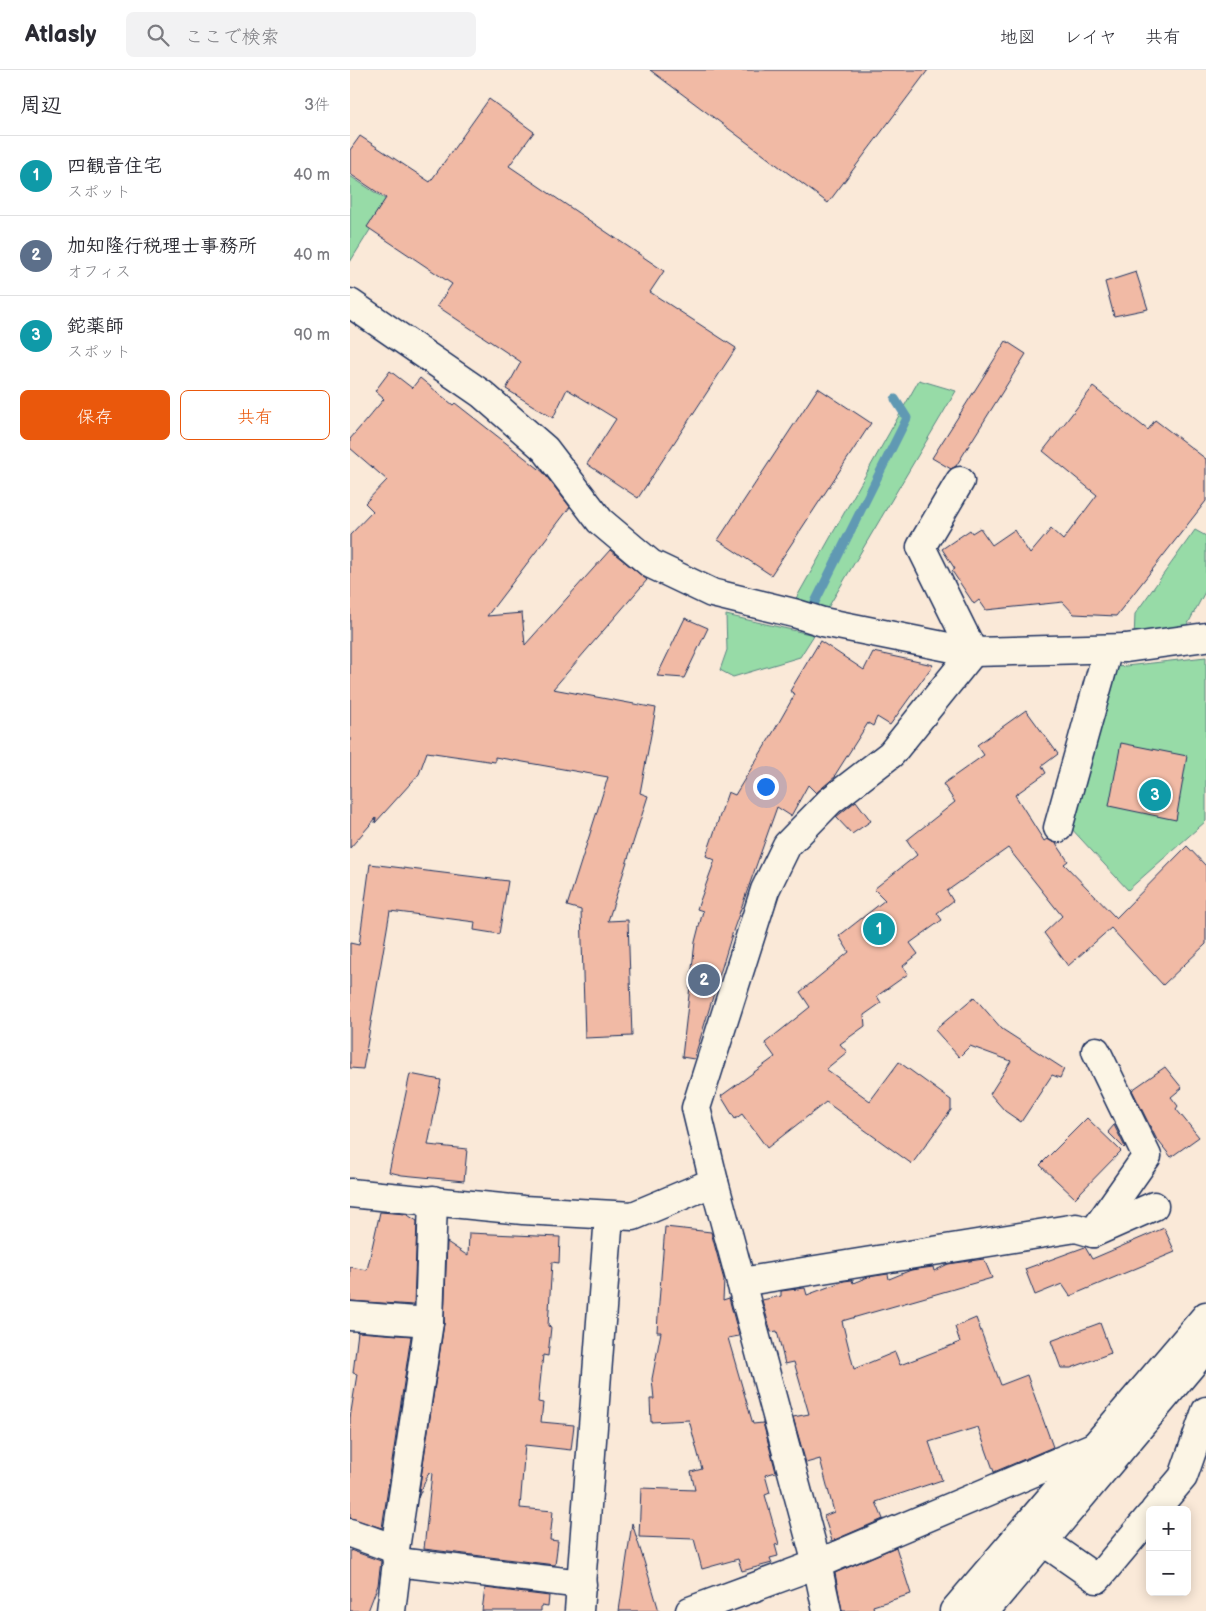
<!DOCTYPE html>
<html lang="ja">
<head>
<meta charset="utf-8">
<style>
  :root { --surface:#fff; --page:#f2f2f3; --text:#2b2b33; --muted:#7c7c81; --line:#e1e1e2; --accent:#ea580c }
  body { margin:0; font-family:"Balsamiq Sans","Klee One",sans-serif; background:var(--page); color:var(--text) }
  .controls { position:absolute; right:15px; bottom:15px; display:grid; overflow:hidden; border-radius:8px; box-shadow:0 2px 12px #0003 }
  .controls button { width:45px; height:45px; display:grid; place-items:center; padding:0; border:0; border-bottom:1px solid var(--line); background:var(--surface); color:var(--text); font:25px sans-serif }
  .you { position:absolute; left:415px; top:716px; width:18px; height:18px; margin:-12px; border:4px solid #fff; border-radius:50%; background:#1a73e8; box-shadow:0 0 0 8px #1a73e833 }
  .badge { display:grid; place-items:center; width:32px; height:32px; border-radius:50%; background:var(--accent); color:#fff; font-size:16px; font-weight:700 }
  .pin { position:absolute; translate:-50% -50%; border:2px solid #fff; box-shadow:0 1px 5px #0006 }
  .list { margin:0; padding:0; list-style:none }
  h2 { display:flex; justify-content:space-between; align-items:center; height:65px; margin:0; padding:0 20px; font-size:21px }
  h2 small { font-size:16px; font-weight:400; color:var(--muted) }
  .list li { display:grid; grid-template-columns:32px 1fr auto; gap:15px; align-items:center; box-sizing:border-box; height:80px; padding:0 20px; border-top:1px solid var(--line) }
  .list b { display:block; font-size:19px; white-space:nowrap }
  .list p { margin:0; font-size:16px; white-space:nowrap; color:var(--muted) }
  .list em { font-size:16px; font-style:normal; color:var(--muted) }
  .actions { display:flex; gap:10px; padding:15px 20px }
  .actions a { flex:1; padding:11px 0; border:1px solid var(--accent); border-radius:8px; text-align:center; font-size:18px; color:var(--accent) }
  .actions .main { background:var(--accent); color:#fff }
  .icon { flex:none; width:28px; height:28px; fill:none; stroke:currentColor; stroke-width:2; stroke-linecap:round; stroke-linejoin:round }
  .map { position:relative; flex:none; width:856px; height:1541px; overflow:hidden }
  header { display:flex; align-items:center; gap:30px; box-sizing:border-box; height:70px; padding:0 25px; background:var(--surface); border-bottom:1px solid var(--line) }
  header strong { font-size:24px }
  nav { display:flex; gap:28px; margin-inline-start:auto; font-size:18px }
  .search { width:350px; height:45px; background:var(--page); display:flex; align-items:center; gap:12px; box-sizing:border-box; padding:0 18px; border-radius:8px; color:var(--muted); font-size:19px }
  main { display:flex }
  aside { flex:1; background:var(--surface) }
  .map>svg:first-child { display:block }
</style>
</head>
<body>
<header>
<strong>Atlasly</strong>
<div class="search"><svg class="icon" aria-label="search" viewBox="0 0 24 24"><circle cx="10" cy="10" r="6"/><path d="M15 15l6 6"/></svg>ここで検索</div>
<nav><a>地図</a><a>レイヤ</a><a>共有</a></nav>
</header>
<main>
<aside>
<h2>周辺<small>3件</small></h2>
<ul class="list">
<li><span class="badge" style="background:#0f9aa8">1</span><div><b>四観音住宅</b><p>スポット</p></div><em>40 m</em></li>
<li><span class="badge" style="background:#5c6f8a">2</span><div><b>加知隆行税理士事務所</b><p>オフィス</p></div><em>40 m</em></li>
<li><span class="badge" style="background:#0f9aa8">3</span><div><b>鉈薬師</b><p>スポット</p></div><em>90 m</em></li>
</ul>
<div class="actions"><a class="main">保存</a><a>共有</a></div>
</aside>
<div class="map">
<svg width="856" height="1541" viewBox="0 0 856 1541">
  <rect width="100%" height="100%" fill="#fae9d8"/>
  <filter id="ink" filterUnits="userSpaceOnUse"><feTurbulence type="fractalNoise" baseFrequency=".02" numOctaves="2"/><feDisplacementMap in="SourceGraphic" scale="10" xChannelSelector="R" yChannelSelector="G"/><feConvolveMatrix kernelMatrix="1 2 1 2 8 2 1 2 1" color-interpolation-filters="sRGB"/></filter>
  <g filter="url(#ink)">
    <!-- green -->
    <g fill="#97dba7" stroke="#598582">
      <path d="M0,106l38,25 -38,61z"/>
      <path d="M569,310l37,11 -130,220 -32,-9z"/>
      <path d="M845,460l11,6v54l-24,45 -48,4 1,-25z"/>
      <path d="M376,545l88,20 -14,22 -67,20 -13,-7 7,-20z"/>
      <path d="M856,587v164l-78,69 -59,-64 48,-159z"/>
    </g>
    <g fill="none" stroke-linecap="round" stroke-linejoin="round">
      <!-- stream -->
      <path stroke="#6199b3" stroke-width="9" d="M459,544l98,-196 -12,-19"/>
    </g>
    <!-- building -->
    <g fill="#f1baa5" stroke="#1b2f5e">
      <path d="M300,0h278l-100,133z"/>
      <path d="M139,29l45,33 -25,34 155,105 -14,21 86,56 -98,150 -51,-34 29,-45 -49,-30 -14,29 -47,-29 15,-27 -84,-56 15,-22 -85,-57 19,-29 -36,-24v-24l10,-14 70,46z"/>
      <path d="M786,202l12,37 -34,7 -9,-34z"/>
      <path d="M656,271l20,13 -70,112 -5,3 -19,-11z"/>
      <path d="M40,301l22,17 8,-10 33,27 2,-2 88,69 27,35 -83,109 35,-3 3,32 85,-95 37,30 -94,109 103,19 -16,85 8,3 -40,125 20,-1 4,116 -47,2 -4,-128 -14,-4 41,-129 -113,-20v5l-68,-10 -8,22 -44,49 1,-5 -26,30v-313l23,-24 -8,-8 22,-23 -37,-32v-9l34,-40 -9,-8z"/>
      <path d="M743,317l55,43 7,-10 51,39v42l-90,115 -42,-2 -11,-12 -77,8 -7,-10 -5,4 -22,-33 3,-2 -13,-20 28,-19 2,3 8,-5 12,17 22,-15 16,24 21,-25 12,11 34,-45 -54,-44z"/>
      <path d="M468,318l53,35 -100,152 -53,-35z"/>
      <path d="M335,548l23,10 -24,50 -27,-2z"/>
      <path d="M470,571l44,29 9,-18 60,13 -43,60 -13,-8 -4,9 -5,-3 -33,52 1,1 -20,17 -8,-8 -17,31 -14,-9 -44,124 -39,128 -12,-2 13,-115 8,-31 -6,-2 18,-49 -9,-4 22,-64 7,3 39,-64 21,-37 -5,-3z"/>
      <path d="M676,640l32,44 -16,12 4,7 -31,22 29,46 3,-2 9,4 12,18 -4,3 52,54 71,-72 19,20v78l-43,41 -52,-57 -43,38 -24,-33 18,-17 -54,-68 -61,43 6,10 -16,12 5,7 -32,23 8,11 -15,12 5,8 -31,22 4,7 -17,12 1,11 -25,18 7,8 -21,17 44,32 29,-39 52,38v10l-39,54 -86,-62 -59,46 -25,-34 -7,5 -14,-23 54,-39 -10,-14 45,-36 -10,-15 49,-40 -10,-16 46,-36 -11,-11 43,-34 -10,-15 48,-38 -12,-18 41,-29 -7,-10z"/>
      <path d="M771,673l66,13 -11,64 -67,-14z"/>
      <path d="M506,731l15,20 -19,13 -16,-17z"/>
      <path d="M20,794l138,17 -9,53 -25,-4 1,-8 -85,-11 -27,158 -13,-1v-125l9,2z"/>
      <path d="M624,927l28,32 62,40 -4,9 -8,-3 -31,47 -16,-11 -15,-17 21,-33 -41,-15 -11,11 -24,-27z"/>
      <path d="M815,997l17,21 -11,9 7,9 -2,3 23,28 -28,20 -15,-19 -24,-48z"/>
      <path d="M60,1004l31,6 -13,65 39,4 -3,32 -62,-6 -13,-3z"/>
      <path d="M737,1048l34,33 -46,47 -35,-33z"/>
      <path d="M764,1055l11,22 -1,1 -16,-16z"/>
      <path d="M30,1142l26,2 11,7 -3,84 -64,-4v-34l17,3z"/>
      <path d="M315,1157l46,5 13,48 -1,20 6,-2 10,38 -11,2 25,86 10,-1 13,49 -11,3 5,18 -5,2 14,49 -4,1 3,11 -8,2 2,5 -30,8 -4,-12 -36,10 -8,-30 -55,-2 2,-49 54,2 -4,-18 11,-3 -13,-49 -38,2 -1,-23h4l-2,-20 9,-47h-4l1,-17z"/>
      <path d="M814,1158l11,24 -105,44 -8,-12 -27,11 -10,-26 60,-22 7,12z"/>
      <path d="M119,1163l91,4 -1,26 -7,-1 -4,64 3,1 -3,29 -5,-1 -5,47 5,1 -2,19 33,3 -3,25 -46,-5 -5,63 33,3 -3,29 8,1 -3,24 -131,-16 8,-76 -3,-1 -11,26 26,-174 3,-82 21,14z"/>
      <path d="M634,1189l8,19 -150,43 12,48 41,-17 5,13 60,-23 -5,-15 21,-9 25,67 26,-10 26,72 -59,25 -16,-45 -49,15 13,38 -66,22 7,17 -51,22 -8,-25 10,-4 -14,-53 -14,4 -13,-46 16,-3 -15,-52 -9,2 -8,-33 -6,1 -9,-32 19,-4v-5l24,-3 2,7 37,-14 8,-1 1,3 15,-6 20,-3 1,5 22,-9 22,-3 1,4 14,-7z"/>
      <path d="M750,1253l11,30 -40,15h-10l-10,-27z"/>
      <path d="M8,1262l53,4 -29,192 -32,-10v-100l7,-44 -4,-1z"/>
      <path d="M282,1453l20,64 7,24h-40z"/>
      <path d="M546,1477l15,47 -38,12 1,5h-32l-7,-38z"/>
      <path d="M0,1480l31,11 -3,24 -10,26h-18z"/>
      <path d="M135,1518l64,8 -1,11 -7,-1v5h-59z"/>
    </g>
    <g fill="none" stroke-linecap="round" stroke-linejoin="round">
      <defs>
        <g id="minor">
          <path d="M0,233l132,91 63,55 55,72 51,43 61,29 82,20 29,9 150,30 153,-4 80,-11"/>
          <path d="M708,758l50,-179"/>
          <path d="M0,1123l173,17 110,6 81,-34"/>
          <path d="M743,1163l61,-27"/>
          <path d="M391,1212l335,-54 17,5 54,-77 -51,-105"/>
          <path d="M0,1246l79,6"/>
          <path d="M805,1440l28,-33 23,-66"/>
          <path d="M0,1463l45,16"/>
          <path d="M694,1472l53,37 53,-63"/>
          <path d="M47,1492l185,22"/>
          <path d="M41,1541l6,-49 -2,-13 34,-227 4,-122"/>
          <path d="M229,1541l30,-395"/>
          <path d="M340,1541l127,-47 276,-117"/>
          <path d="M477,1541l-10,-47 -103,-382 -18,-74 69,-218 22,-45 43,-44 61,-47 82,-102 -52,-105 39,-66"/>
          <path d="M604,1541l252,-295"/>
          <path d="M635,1541l221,-263"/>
        </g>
      </defs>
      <!-- minor casing -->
      <use href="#minor" stroke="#1b2f5e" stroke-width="31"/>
      <!-- minor -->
      <use href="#minor" stroke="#fcf5e5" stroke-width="28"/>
    </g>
  </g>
</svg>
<div class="controls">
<button>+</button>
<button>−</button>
</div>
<div class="you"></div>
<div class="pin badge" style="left:529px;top:859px;background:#0f9aa8">1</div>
<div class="pin badge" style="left:354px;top:910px;background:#5c6f8a">2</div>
<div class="pin badge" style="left:805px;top:725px;background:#0f9aa8">3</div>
</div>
</main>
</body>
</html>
